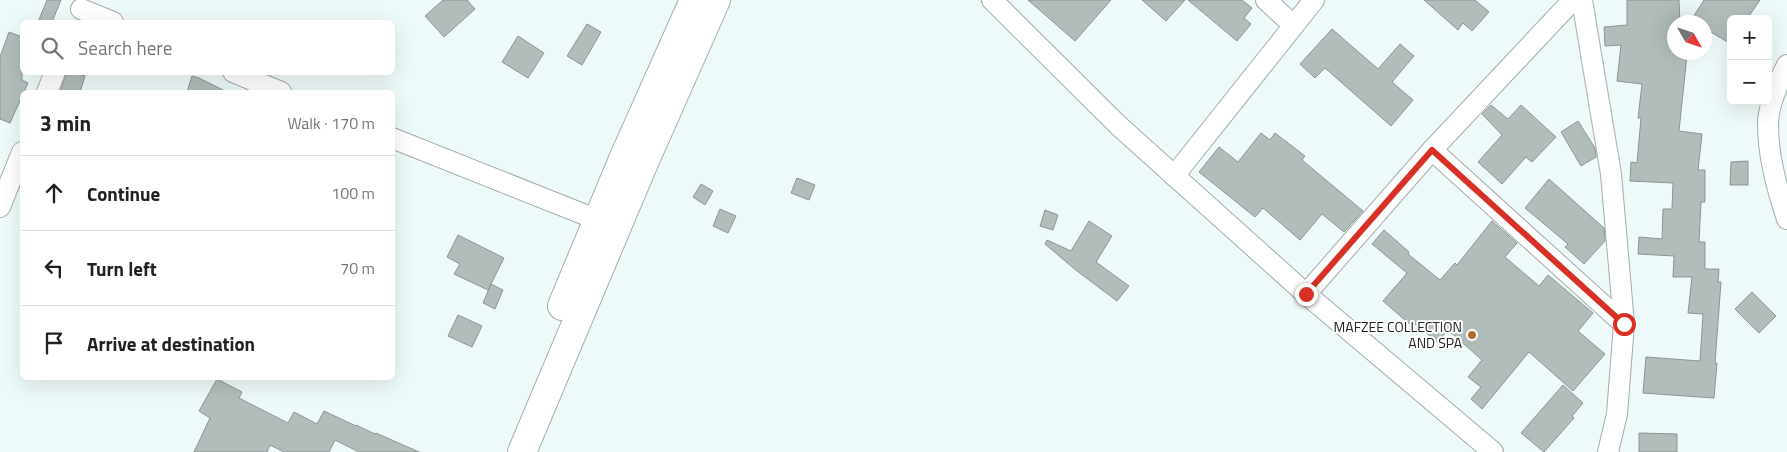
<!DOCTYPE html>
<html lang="en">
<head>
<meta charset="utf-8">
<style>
  :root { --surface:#fff; --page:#f6f6f6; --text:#202124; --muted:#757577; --line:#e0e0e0 }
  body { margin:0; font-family:"Titillium Web",sans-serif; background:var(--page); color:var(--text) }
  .controls { position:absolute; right:15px; top:15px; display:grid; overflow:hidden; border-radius:8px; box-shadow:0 5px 20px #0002 }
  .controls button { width:45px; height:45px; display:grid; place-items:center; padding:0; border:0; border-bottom:1px solid var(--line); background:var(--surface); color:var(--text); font:25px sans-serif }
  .compass { position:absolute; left:1667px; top:15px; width:45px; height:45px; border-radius:50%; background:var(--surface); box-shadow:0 5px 20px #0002; rotate:129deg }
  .stop { position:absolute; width:15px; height:15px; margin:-11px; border:4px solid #d93025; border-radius:50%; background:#fff }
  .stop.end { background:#d93025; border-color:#fff; box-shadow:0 1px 5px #0008 }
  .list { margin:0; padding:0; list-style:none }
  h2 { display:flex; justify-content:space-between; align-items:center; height:65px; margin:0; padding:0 20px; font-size:21px }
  h2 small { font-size:16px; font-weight:400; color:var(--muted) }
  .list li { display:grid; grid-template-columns:32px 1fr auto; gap:15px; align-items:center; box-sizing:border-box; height:75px; padding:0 20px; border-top:1px solid var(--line) }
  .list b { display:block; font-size:19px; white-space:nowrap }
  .list em { font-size:16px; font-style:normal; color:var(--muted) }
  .icon { flex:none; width:28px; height:28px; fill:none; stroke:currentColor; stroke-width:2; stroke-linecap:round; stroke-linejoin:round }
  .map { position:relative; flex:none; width:1787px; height:452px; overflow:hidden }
  .search { position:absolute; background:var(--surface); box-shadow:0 5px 20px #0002; left:20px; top:20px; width:375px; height:55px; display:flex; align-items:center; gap:12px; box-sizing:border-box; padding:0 18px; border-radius:8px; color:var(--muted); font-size:19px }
  .panel { position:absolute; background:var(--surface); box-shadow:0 5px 20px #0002; left:20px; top:90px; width:375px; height:290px; border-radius:8px }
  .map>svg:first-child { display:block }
</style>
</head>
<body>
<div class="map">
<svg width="1787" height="452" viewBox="0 0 1787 452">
  <rect width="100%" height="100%" fill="#eefaf9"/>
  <!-- building -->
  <g fill="#b1bcbb" stroke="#8a9593">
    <path d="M47,0h14l-9,22h-14z"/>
    <path d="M443,0h24l8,9 -31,28 -19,-21z"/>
    <path d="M1028,0h83l-36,41z"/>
    <path d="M1142,0h43l-19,21z"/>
    <path d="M1188,0h54l10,8 -8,10 7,6 -14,17z"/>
    <path d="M1424,0h51l14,12 -17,19 -9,-8 -5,7z"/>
    <path d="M1627,0h52l1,22h-6v31l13,2 -8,76 23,3 -4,36h7v32h-4l-2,40h6v27h14l-1,13h3l-6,81h2l-3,35 -71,-5 3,-36 54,4 3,-47 -15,-1 4,-36h-19l1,-21 -36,-2 1,-17 23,2 1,-30h9l1,-26 -43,-2 1,-19 6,1 4,-45h-3l4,-34 -25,-3 4,-36 -16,1 -1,-19 23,-2z"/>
    <path d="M1704,0h56l-13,19h-16v25l-27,-16v-6h-14z"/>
    <path d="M587,24l14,8 -19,33 -15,-9z"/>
    <path d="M1332,29l46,40 22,-25 14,12 -22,26 21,18 -22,26 -66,-58 -10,10 -15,-14z"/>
    <path d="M9,32l13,5v43l6,3 -18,40 -10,-4v-62z"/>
    <path d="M518,36l26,17 -16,25 -26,-16z"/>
    <path d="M67,72h7l11,4 -5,16h-20z"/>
    <path d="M192,76l7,2 28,14h-40z"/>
    <path d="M1491,105l17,14 13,-14 35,32 -24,25 -6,-5 -24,27 -24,-22 24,-27 -20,-21z"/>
    <path d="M1578,121l17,27 1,9 -15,9 -20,-34z"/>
    <path d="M1261,133l9,7 5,-7 30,23 -3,4 61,51 -19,21 -22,-18 -22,26 -37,-32 -8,9 -56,-45 20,-25 19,15z"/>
    <path d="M1748,161v24h-18l1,-23z"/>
    <path d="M797,178l18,7 -6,15 -18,-7z"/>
    <path d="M1549,179l55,49 1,13 -21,23 -19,-17 3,-3 -43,-36z"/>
    <path d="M701,184l12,7 -8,14 -12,-8z"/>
    <path d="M720,209l16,7 -8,17 -15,-7z"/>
    <path d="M1045,210l13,5 -5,15 -13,-4z"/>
    <path d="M1089,221l23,15 -16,26 33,24 -12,15 -40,-30 -32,-27 2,-4 24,11z"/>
    <path d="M1492,221l25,22 -12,14 34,29 9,-11 45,38 -15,18 27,23 -32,37 -44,-39 -47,57 -11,-10 10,-12 -13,-10 14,-17 -34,-30 -11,12 -21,-18 -3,3 -30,-26 24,-28 -35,-29 12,-14 25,22 -1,2 32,26 15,-17 2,2z"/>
    <path d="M458,235l46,23 -16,32 -34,-16 6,-10 -13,-7z"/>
    <path d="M491,284l12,6 -8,19 -12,-6z"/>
    <path d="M1752,292l24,24 -17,17 -24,-24z"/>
    <path d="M458,315l24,11 -10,21 -24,-11z"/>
    <path d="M217,379l25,13 -3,6 49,25 6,-11 23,12 7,-13 32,15v-1l19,9 1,-1 43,19h-60l-24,-12 -6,12h-45l-14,-7 -3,7h-73l16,-34 -11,-7z"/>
    <path d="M1563,385l20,18 -11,13 2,2 -30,34 -23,-19z"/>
    <path d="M1639,433l38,1v18h-38z"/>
  </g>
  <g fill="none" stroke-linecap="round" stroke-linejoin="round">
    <defs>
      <g id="street">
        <path d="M992,0l127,126 187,168 187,158"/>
        <path d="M1266,0l27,25"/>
        <path d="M1582,0l29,174 13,150 -7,90 -9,38"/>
        <path d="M81,9l32,13"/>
        <path d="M1787,65c-8,16 -19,41 -19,59 0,33 9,64 19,95"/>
        <path d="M233,72l48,20"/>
        <path d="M47,92l8,-20"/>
        <path d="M392,138l206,82"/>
        <path d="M1432,150l192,174"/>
        <path d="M1174,176l140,-176"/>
        <path d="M0,207l22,-55"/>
        <path d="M1306,294l126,-144 141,-150"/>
      </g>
      <g id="highway">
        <path d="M562,306l62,-149 70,-157"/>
        <path d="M522,452l121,-287 73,-165"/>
      </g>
    </defs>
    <!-- street casing -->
    <use href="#street" stroke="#a2acab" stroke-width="22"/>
    <!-- highway casing -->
    <use href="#highway" stroke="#a2acab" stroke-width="30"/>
    <!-- street -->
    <use href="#street" stroke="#fff" stroke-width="20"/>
    <!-- highway -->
    <use href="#highway" stroke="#fff" stroke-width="28"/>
  </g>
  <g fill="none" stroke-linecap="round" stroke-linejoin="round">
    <!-- route -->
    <path stroke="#d93025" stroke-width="6" d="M1306,294l126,-144 192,174"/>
  </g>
  <!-- markers -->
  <circle fill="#ac6d34" stroke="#fff" stroke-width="2" cx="1472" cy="335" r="5"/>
  <g text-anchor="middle" stroke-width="4" stroke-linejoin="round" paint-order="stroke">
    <!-- poi labels -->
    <g font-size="14" fill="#202424" stroke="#fff" text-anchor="end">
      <text x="1462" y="332">MAFZEE COLLECTION<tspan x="1462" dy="16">AND SPA</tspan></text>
    </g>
  </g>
</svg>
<div class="controls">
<button>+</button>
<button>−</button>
</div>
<svg class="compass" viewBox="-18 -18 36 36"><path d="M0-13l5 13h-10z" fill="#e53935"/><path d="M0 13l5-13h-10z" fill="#757577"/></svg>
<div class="stop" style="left:1624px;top:324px"></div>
<div class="stop end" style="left:1306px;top:294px"></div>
<div class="search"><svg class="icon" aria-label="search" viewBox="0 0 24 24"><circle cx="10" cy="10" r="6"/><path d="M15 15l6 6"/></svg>Search here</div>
<section class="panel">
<h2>3 min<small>Walk · 170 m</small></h2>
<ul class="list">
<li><svg class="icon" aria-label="ahead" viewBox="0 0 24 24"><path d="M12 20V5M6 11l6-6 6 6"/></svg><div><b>Continue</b></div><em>100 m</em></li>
<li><svg class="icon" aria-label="left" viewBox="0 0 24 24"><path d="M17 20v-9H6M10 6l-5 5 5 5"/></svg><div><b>Turn left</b></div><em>70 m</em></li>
<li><svg class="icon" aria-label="arrive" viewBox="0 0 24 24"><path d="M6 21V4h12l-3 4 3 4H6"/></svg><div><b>Arrive at destination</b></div></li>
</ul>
</section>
</div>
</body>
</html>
